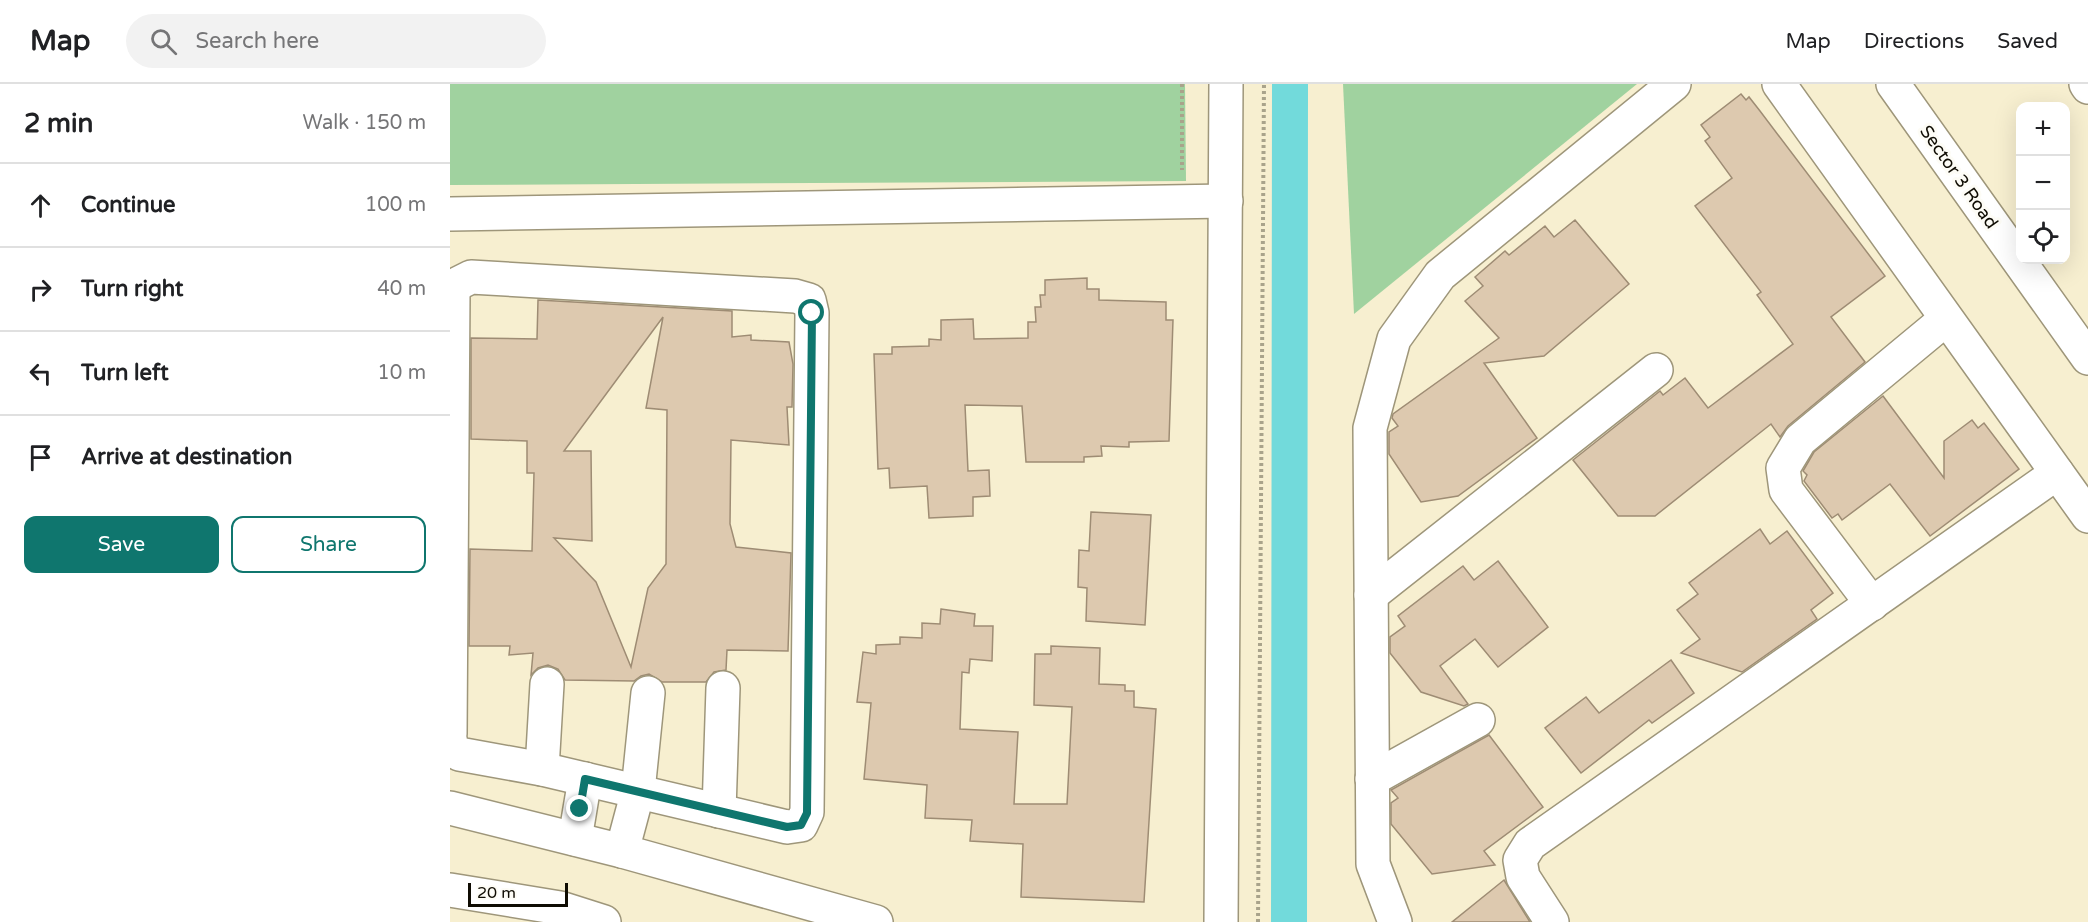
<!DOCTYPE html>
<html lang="en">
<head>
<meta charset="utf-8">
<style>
  :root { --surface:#fff; --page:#f2f2f2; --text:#202124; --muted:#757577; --line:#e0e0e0; --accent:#0f766e }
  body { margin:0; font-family:"Varela Round",sans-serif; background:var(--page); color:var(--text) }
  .controls { position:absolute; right:18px; top:18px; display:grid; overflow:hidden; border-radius:12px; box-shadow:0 6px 24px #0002 }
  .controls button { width:54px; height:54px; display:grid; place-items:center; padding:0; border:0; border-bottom:2px solid var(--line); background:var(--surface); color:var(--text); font:30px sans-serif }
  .scale { position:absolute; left:18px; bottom:15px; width:100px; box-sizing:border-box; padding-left:6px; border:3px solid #0f0c03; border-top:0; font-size:16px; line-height:21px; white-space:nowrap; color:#0f0c03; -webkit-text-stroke:4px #fdfcf6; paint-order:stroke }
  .stop { position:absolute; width:18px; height:18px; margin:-14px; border:4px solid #0f766e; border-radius:50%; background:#fff }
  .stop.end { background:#0f766e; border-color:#fff; box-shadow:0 2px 6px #0008 }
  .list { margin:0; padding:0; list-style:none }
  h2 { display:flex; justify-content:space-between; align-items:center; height:78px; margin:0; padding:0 24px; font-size:26px }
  h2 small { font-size:20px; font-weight:400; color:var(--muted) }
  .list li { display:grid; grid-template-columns:39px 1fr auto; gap:18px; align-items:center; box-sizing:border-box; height:84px; padding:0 24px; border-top:2px solid var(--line) }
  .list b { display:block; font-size:22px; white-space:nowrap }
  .list em { font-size:20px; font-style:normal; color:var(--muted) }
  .actions { display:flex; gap:12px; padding:18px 24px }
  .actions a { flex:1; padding:14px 0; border:2px solid var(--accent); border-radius:12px; text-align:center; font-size:21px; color:var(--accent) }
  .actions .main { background:var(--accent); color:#fff }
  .icon { flex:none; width:33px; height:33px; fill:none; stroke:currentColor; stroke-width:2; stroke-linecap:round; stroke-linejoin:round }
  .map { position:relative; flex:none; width:1638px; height:838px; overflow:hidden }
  header { display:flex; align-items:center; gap:36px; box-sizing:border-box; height:84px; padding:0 30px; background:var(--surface); border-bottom:2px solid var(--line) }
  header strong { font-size:28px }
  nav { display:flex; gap:33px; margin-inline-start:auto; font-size:21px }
  .search { width:420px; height:54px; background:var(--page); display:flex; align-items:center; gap:15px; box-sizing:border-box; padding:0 21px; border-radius:33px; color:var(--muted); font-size:22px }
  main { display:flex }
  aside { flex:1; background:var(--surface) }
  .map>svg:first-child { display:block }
</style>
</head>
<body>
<header>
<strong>Map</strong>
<div class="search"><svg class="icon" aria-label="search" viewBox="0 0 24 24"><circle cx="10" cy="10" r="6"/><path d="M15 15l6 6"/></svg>Search here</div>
<nav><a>Map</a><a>Directions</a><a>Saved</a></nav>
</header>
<main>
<aside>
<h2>2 min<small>Walk · 150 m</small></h2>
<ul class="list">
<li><svg class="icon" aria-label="ahead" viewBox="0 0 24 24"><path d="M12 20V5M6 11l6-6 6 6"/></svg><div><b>Continue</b></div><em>100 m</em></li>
<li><svg class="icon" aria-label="right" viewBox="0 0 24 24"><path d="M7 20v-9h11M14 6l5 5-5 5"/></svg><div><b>Turn right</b></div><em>40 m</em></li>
<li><svg class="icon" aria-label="left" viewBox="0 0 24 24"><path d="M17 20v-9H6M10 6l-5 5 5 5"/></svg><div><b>Turn left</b></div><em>10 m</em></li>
<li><svg class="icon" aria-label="arrive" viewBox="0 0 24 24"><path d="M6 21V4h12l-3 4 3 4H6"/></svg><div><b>Arrive at destination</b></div></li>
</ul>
<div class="actions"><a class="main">Save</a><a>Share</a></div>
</aside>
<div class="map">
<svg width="1638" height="838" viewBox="0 0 1638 838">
  <rect width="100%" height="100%" fill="#f7efd0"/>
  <!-- green -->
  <g fill="#a0d29f">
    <path d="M0,0h735l1,97 -736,4z"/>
    <path d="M893,0h294l-283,230z"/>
  </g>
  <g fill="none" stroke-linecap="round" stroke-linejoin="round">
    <!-- canal -->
    <path stroke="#72dadb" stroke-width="36" d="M839,838l1,-838"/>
  </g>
  <!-- building -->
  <g fill="#ddc9af" stroke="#9e8c74" stroke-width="1.5" fill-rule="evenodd">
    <path d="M1291,10l5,6 3,-3 11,14 125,165 -54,41 34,45 -77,64 -8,11 -9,-13 -116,92h-37l-45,-56 87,-69 3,4 22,-17 23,30 85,-64 -36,-49 4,-3 -66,-86 37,-28 -27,-37 5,-4 -9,-12z"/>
    <path d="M1125,136l54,64 -85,72 -60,7 53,75 -79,58 -37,6 -32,-48v-22l9,-6 -6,-8 1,-4 106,-76 -34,-37 18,-15 -8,-9 30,-26 4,4 36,-29 9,11z"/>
    <path d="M637,194v11h12v11l67,2v18h7l-4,121 -40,1v5l-28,-1 1,10 -18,1v5h-58l-4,-56 -57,-1 3,66 21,-1 1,26 -17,1v19l-44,2 -2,-32 -37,2 -1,-20 -11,1 -4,-115h18v-7l37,-1v-7l12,1v-20l32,-1 1,20 54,-1v-16h8l-1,-15h6l-1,-12h5v-15z"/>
    <path d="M88,216l194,11v26l19,-2v5l38,2 4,22 -1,43h-5l2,38 -58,-5 -1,84 6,23 55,6 -3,98 -61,-1 -1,20 -12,2 -8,10h-44l-13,-8 -8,2 -7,5 -69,-1 -7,-11 -10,-4 -10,3 -7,7 2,-22 -24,2 1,-9h-41l1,-97 62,2 2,-78h-7v-32l-56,-2v-101l66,1zM213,233l-17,91 21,2 -1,154 -18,24 -17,79 -35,-85 -42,-44 38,3 -1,-90h-27z"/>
    <path d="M1433,312l61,82v-37l28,-21 6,8 6,-5 35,46 -89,67 -40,-52 -48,36 -4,-6 -6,4 -28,-37 3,-6 -4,-4 11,-19z"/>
    <path d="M641,428l60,3 -6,110 -59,-4 1,-33 -9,-1 1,-37 10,1z"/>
    <path d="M1310,445l10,15 17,-13 46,62 -22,17 6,9 -75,53 -61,-19 19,-14 -23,-29 21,-16 -9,-11z"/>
    <path d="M1048,477l50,66 -50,40 -23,-28 -35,27 28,38 -4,2 -43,-14 -31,-39v-16l15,-11 -7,-10 65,-50 11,14z"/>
    <path d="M491,525l34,5 -1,12h19l-1,35 -22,-2 -1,14 -7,-1 -2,57 58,3 -4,72h53l5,-97 -38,-2 1,-51h16v-8l49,2 -1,36 26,1v6h9v16l22,2 -12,193 -123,-5 2,-53 -53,-3 2,-21 -47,-2 2,-33 -63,-6 7,-76 -14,-1 6,-50 13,2v-9l24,-1v-7l22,1v-15l18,1z"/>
    <path d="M1221,576l23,33 -42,30 -3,-3 -68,53 -36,-45 41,-31 13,16z"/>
    <path d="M1039,651l54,72 -59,44 11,14 -63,9 -41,-50v-21l7,-5 -7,-8z"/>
    <path d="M1054,796l26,42h-78z"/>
  </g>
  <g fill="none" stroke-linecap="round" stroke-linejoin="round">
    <defs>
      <g id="minor">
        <path d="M1329,0l309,432"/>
        <path d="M1443,0l195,274"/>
        <path d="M1636,0l2,3"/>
        <path d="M0,130l776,-13"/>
        <path d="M921,511l285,-225"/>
        <path d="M1422,520l-86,-114 -3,-22 17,-28 146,-121"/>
        <path d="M0,650l3,-443 6,-8 12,-6 324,19 14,4 3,13 -5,499 -6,13 -14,2 -245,-58 -83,-15 -7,-5 -2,-10"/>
        <path d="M92,685l5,-85"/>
        <path d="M922,695l106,-59"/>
        <path d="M0,724l172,43 254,71"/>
        <path d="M269,727l4,-123"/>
        <path d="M125,755l10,-60"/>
        <path d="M172,767l16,-60 10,-98"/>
        <path d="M771,838l5,-838"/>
        <path d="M945,838l-22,-58 -3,-436 24,-89 46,-64 234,-191"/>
        <path d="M1102,838l-29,-45 -3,-17 10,-16 527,-371"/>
      </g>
      <path id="major" d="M0,806l110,18 44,14"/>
    </defs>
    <!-- minor casing -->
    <use href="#minor" stroke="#9e967a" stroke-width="36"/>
    <!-- major casing -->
    <use href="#major" stroke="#9e967a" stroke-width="36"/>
    <!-- path -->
    <g stroke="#a9a38b" stroke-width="4" stroke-dasharray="3 3" stroke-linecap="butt">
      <path d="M732,0v86"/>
      <path d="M808,838l6,-838"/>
    </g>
    <!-- minor -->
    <use href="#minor" stroke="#fff" stroke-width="33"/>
    <!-- major -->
    <use href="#major" stroke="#fff" stroke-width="33"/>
  </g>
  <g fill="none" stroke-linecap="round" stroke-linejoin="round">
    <!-- route -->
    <path stroke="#0f766e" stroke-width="8" d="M130,725l5,-30 202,48 14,-2 6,-12 5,-500"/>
  </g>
  <g text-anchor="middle" stroke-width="6" stroke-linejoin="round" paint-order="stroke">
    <!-- street labels -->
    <g font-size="18" fill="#0f0c03" stroke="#fdfcf6">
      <text transform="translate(1509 93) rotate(55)" y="6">Sector 3 Road</text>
    </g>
  </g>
</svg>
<div class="controls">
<button>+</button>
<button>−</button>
<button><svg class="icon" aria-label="locate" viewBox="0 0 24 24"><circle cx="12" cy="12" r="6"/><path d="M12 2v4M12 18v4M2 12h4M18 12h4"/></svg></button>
</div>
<div class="scale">20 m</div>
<div class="stop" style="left:362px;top:229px"></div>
<div class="stop end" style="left:130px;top:725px"></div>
</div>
</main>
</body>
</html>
